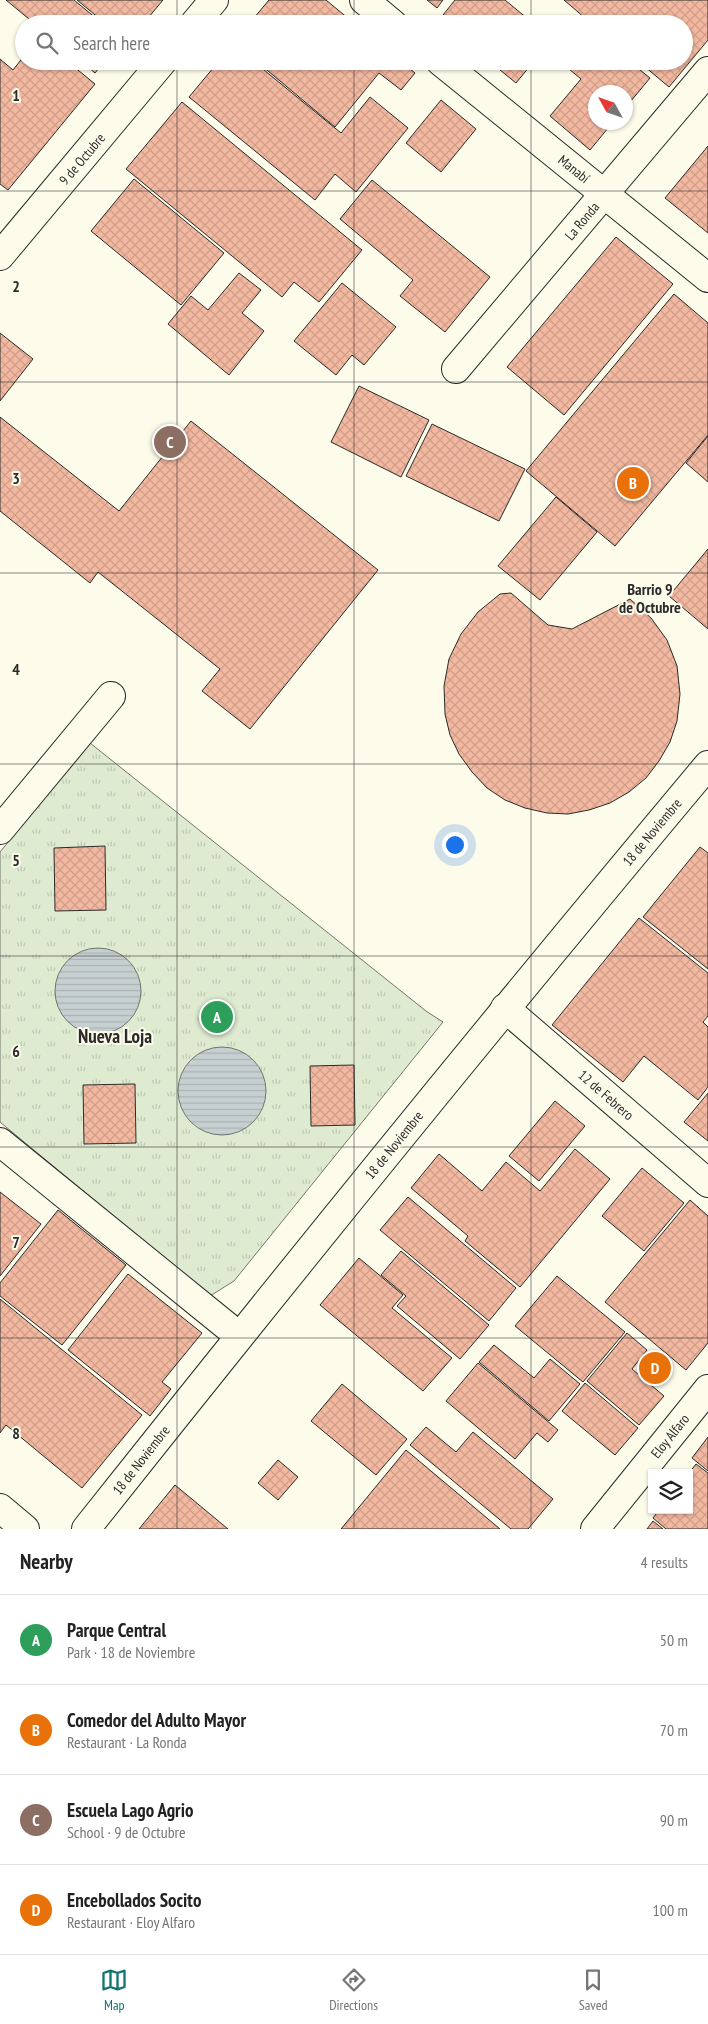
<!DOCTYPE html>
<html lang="en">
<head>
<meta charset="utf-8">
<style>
  :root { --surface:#fff; --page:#f6f6f6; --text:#222; --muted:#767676; --line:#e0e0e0; --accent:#0f766e }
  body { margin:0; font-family:"PT Sans Narrow",sans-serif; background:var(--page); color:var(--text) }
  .controls { position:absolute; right:15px; bottom:15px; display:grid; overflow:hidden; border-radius:0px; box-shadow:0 1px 4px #0004 }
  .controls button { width:45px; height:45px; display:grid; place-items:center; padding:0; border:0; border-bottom:1px solid var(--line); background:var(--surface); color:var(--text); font:25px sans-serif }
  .compass { position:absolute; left:588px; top:85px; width:45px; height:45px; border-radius:50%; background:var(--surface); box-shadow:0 1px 4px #0004; rotate:310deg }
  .you { position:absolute; left:454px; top:844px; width:18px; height:18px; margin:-12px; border:4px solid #fff; border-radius:50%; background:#1a73e8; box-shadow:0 0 0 8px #1a73e833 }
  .badge { display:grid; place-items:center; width:32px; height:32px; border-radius:50%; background:var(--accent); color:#fff; font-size:16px; font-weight:700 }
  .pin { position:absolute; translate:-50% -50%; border:2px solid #fff; box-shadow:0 1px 5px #0006 }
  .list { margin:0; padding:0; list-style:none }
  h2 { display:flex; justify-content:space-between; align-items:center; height:65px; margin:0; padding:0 20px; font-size:21px }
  h2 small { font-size:16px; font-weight:400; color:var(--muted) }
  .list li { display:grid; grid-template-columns:32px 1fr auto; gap:15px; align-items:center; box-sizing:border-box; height:90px; padding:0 20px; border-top:1px solid var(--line) }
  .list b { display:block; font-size:19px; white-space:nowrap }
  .list p { margin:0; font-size:16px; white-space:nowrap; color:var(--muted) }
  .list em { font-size:16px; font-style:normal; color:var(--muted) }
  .icon { flex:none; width:28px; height:28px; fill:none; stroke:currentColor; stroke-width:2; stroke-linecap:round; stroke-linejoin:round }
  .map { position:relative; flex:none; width:708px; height:1529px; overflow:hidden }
  .search { position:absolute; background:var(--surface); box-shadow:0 1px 4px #0004; left:15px; right:15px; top:15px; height:55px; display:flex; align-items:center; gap:12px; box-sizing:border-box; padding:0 18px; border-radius:28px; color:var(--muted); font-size:19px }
  .sheet { height:425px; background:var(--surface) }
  nav { display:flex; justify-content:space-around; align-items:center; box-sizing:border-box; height:70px; border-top:1px solid var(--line); background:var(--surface); font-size:14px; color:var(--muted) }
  nav a { display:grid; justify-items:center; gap:2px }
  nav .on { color:var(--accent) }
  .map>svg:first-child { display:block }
</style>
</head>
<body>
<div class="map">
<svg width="708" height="1529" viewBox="0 0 708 1529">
  <defs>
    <pattern id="grass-tufts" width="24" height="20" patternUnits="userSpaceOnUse" patternTransform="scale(1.25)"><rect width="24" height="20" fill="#deebd1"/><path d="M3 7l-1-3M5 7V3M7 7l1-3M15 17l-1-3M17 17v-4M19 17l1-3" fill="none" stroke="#bfcab4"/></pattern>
    <pattern id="water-rules" width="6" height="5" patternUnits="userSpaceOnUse" patternTransform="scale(1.25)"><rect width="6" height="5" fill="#c7d0d0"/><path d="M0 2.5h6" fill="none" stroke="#abb3b3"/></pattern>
    <pattern id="building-cross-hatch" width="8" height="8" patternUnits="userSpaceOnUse" patternTransform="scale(1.25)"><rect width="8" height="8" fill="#f2b8a0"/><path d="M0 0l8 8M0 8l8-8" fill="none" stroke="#d09e8a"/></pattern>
  </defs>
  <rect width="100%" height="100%" fill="#fdfbea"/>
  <!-- grass -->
  <path fill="url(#grass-tufts)" stroke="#74746e" d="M90,743l336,268 17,11 -209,259 -24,15 -210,-174v-270z"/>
  <!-- water -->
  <g fill="url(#water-rules)" stroke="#74746e">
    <circle cx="98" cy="991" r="43"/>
    <circle cx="222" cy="1091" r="44"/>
  </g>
  <!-- building -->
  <g fill="url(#building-cross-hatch)" stroke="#2b2b2b">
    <path d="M6,0h68l29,24h-68z"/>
    <path d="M77,0h86l-20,24h-37z"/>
    <path d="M269,0h57l29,24h-106z"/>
    <path d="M427,0h16l-6,8z"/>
    <path d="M455,0h50l29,24h-91l-4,-4z"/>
    <path d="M564,0h144v40l-39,47 -31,-26h46v-37h-92z"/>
    <path d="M24,56v5h43l28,23 -87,106 -8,-6v-125l13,11z"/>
    <path d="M81,61h24l-10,12z"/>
    <path d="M219,61h34l88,72 29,-36 38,31 -52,64 -21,-18 -20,26 -126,-103z"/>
    <path d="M256,61h144l15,12 -14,17 -22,-17 -44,54z"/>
    <path d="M489,61h45l-18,22z"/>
    <path d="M566,61h63l21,17 -24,29v-15h-30v30h17l-23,28 -40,-34 31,-37 -18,-15z"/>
    <path d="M441,100l35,29 -35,43 -35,-29z"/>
    <path d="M182,102l180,148 -43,52 -25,-20 -12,15 -156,-128z"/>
    <path d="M708,146v87l-43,-35z"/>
    <path d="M134,179l90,74 -43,52 -90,-74z"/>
    <path d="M372,180l118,97 -45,55 -45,-36 13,-16 -73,-61z"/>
    <path d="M616,237l57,47 -109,131 -57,-48z"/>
    <path d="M239,273l22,17 -19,23 22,18 -35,44 -61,-51 23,-28 17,14z"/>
    <path d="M342,283l54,44 -32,38 -12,-10 -16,20 -42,-34z"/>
    <path d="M674,294l34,29v112l-93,111 -89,-75z"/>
    <path d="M0,333l33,26 -33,42z"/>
    <path d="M359,386l70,34 -28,57 -70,-35z"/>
    <path d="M0,417l119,94 72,-90 187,149 -128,159 -48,-38 18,-22 -122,-97 -8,11 -90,-72z"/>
    <path d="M432,424l93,45 -26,52 -93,-45z"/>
    <path d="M708,436v46l-22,-19z"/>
    <path d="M556,497l41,35 -57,68 -42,-34z"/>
    <path d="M708,549v80l-39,-33z"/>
    <path d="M511,593l37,32 24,4 58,-30 21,19 16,22 10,26 3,28 -3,27 -7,21 -11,19 -13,17 -17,14 -19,11 -21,7 -21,4 -21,-1 -22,-5 -20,-8 -18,-12 -15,-16 -13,-18 -9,-19 -5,-21 -1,-28 5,-27 12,-25 17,-22 22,-18z"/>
    <path d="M105,846l1,64 -51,1 -1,-63z"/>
    <path d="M700,847l8,6v116l-65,-52z"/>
    <path d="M639,918l69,55v43l-5,6 5,5v60l-10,13 -54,-44 -21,26 -71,-57z"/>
    <path d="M354,1065l1,60 -44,1 -1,-60z"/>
    <path d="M135,1084l1,59 -52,1 -1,-59z"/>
    <path d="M708,1093v48l-24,-19z"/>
    <path d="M555,1101l30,25 -46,55 -30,-25z"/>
    <path d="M575,1149l35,30 -90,108 -55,-46 3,-5 -57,-48 28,-34 43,37 24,-29 34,29z"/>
    <path d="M642,1168l42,35 -40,48 -42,-35z"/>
    <path d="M0,1192l41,32 -41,52z"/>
    <path d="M408,1197l108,91 -27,33 -109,-91z"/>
    <path d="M690,1200l18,16v127l-22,27 -81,-68z"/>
    <path d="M58,1210l68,55 -64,80 -62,-49v-13z"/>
    <path d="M401,1251l88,74 -29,34 -63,-53 9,-10 -25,-21z"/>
    <path d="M359,1258l44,37 -11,13 60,50 -29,33 -103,-86z"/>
    <path d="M128,1274l74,59 -40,49 9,7 -21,27 -82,-66z"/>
    <path d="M557,1276l68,56 -42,50 -68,-56z"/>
    <path d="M0,1299l142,116 -60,73 -76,-63 -6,8z"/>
    <path d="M627,1333l20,17 -15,19 32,27 -25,29 -52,-44z"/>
    <path d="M494,1345l40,33 16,-19 30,25 -31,37 -70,-59z"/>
    <path d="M478,1363l80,67 -10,12 -11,-9 -22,26 -69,-58z"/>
    <path d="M585,1383l53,45 -23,27 -53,-44z"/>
    <path d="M342,1384l65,55 -31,36 -65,-54z"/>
    <path d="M426,1427l30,25 17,-20 80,67 -25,30h-17l-101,-84z"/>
    <path d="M708,1437v34l-16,-13z"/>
    <path d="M406,1450l94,79h-159z"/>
    <path d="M278,1460l20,17 -20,23 -20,-17z"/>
    <path d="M696,1464l12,9v56h-42l-13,-11 6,-8h30v-37z"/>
    <path d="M175,1485l53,44h-89z"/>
    <path d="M653,1521l10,8h-16z"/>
  </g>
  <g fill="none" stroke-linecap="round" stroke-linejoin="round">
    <defs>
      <g id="minor">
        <path d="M364,0l29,24"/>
        <path d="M194,24l20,-24"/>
        <path d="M440,61l268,217"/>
        <path d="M0,256l163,-195"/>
        <path d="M456,369l252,-298"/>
        <path d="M0,830l111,-134"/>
        <path d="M505,1008l203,175"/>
        <path d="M0,1142l239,194"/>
        <path d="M0,1508l25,21"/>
        <path d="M86,1529c204,-257 411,-512 622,-764"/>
        <path d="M595,1529l113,-140"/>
      </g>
    </defs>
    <!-- minor casing -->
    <use href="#minor" stroke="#2b2b2b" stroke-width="30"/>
    <!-- minor -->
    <use href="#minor" stroke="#fdfbea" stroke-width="28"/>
  </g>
  <!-- grid -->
  <path fill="none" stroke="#2b2b2b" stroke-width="1" stroke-opacity="0.55" d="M177,0v24M354,0v24M531,0v24M177,61v1468M354,61v1468M531,61v1468M0,191h708M0,382h708M0,573h708M0,764h708M0,956h708M0,1147h708M0,1338h708"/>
  <g text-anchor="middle" stroke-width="4" stroke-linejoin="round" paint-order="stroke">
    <!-- street labels -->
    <g font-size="14" fill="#2b2b2b" stroke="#fdfbea">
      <text transform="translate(82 159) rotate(-50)" y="5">9 de Octubre</text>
      <text transform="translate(574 169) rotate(39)" y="5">Manabí</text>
      <text transform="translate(582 221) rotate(-50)" y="5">La Ronda</text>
      <text transform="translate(652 832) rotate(-50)" y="5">18 de Noviembre</text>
      <text transform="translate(606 1095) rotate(41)" y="5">12 de Febrero</text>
      <text transform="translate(394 1145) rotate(-51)" y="5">18 de Noviembre</text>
      <text transform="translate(670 1436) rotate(-51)" y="5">Eloy Alfaro</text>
      <text transform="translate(141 1460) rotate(-52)" y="5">18 de Noviembre</text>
    </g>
    <!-- quarter labels -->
    <g font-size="16" font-weight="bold" fill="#2b2b2b" stroke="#fdfbea">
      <text x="650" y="595">Barrio 9<tspan x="650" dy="18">de Octubre</tspan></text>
    </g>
    <!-- district labels -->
    <g font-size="19" font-weight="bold" fill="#2b2b2b" stroke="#fdfbea">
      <text x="115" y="1043">Nueva Loja</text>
    </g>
  </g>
  <g font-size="16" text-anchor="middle" font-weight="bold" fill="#2b2b2b" stroke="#fdfbea" stroke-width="4" stroke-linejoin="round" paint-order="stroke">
    <text x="16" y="101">1</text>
    <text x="16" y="292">2</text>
    <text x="16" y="484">3</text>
    <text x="16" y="675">4</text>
    <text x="16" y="866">5</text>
    <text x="16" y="1057">6</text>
    <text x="16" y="1248">7</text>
    <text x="16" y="1439">8</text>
  </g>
</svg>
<div class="controls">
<button><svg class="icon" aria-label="layers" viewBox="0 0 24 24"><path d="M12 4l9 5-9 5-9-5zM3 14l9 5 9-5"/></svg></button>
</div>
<svg class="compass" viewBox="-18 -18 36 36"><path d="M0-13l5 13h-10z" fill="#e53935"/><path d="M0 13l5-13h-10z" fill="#767676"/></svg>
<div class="you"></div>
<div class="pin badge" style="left:217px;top:1017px;background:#2e9e5b">A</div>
<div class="pin badge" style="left:633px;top:483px;background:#e8710a">B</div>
<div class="pin badge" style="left:170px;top:442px;background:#8d6e63">C</div>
<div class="pin badge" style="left:655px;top:1368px;background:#e8710a">D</div>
<div class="search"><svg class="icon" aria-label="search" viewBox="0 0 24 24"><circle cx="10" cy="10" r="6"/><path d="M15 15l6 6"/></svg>Search here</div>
</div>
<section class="sheet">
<h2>Nearby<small>4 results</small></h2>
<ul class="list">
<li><span class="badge" style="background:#2e9e5b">A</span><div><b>Parque Central</b><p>Park · 18 de Noviembre</p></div><em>50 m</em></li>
<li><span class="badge" style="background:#e8710a">B</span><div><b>Comedor del Adulto Mayor</b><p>Restaurant · La Ronda</p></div><em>70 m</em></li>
<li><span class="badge" style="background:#8d6e63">C</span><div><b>Escuela Lago Agrio</b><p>School · 9 de Octubre</p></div><em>90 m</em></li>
<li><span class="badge" style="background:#e8710a">D</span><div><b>Encebollados Socito</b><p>Restaurant · Eloy Alfaro</p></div><em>100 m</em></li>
</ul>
</section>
<nav>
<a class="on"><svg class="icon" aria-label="map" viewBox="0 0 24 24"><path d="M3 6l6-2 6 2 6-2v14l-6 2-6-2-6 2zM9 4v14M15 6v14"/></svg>Map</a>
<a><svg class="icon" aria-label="directions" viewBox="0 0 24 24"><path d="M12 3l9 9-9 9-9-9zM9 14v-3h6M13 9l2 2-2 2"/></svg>Directions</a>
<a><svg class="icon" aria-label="saved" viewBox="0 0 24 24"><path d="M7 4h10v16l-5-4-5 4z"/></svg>Saved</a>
</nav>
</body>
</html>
